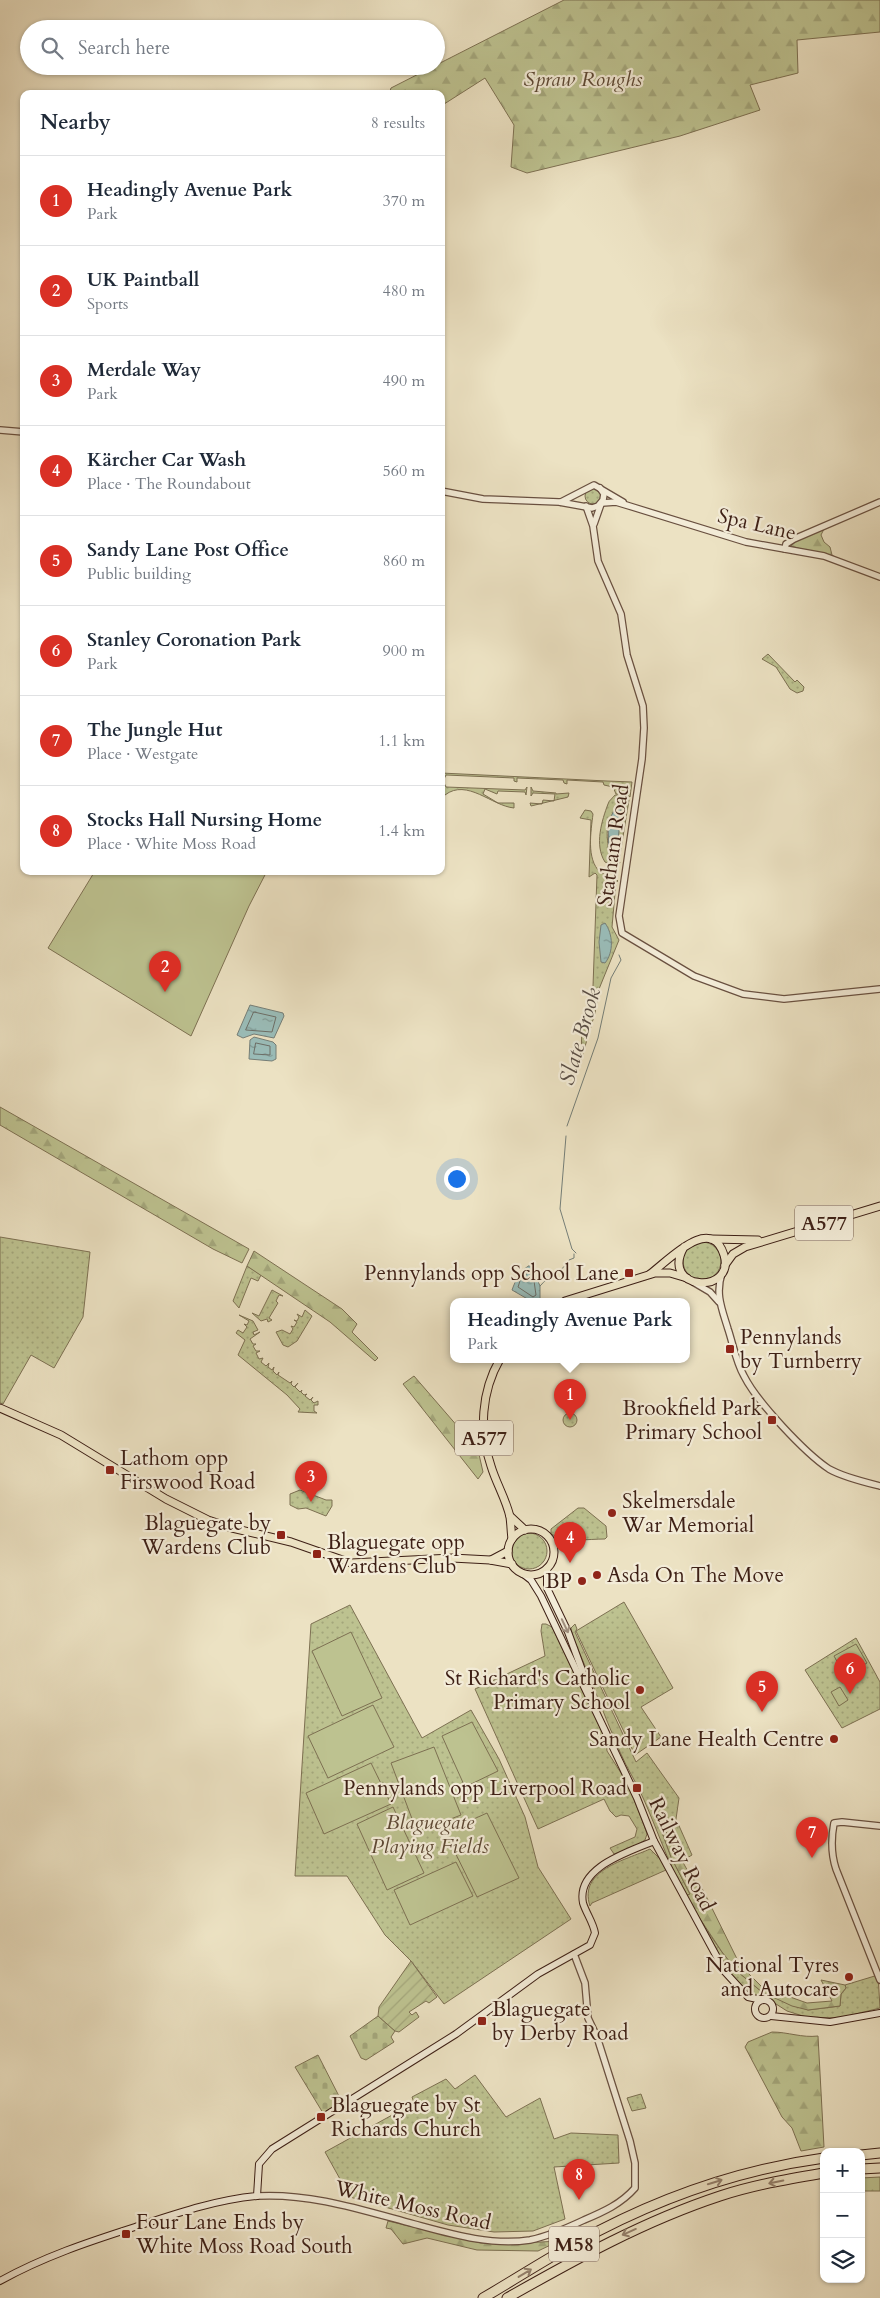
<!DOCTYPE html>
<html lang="en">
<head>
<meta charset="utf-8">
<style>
  :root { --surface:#fff; --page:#f6f6f7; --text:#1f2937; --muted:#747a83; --line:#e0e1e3; --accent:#d93025 }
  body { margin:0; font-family:Cardo,serif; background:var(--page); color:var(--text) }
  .controls { position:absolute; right:15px; bottom:15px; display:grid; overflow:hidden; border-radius:10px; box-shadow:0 1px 4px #0004 }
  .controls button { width:45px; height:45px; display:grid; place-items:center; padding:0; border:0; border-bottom:1px solid var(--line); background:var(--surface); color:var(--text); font:25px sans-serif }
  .you { position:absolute; left:456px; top:1178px; width:18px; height:18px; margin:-12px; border:4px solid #fff; border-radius:50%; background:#1a73e8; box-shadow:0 0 0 8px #1a73e833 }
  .badge { display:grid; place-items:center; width:32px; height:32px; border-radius:50%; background:var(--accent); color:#fff; font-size:16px; font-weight:700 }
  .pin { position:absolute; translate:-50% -41px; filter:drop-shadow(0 1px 2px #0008) }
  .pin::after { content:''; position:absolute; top:26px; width:18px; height:15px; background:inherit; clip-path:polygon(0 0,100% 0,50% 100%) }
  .popup { position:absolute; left:450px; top:1298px; width:240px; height:65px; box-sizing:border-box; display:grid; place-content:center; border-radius:10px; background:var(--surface); filter:drop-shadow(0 1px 4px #0005); font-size:16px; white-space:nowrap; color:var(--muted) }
  .popup b { font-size:19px; color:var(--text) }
  .popup::after { content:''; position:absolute; left:50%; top:100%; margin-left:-10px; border:10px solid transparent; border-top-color:var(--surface) }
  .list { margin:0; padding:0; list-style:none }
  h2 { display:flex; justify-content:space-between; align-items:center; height:65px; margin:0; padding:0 20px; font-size:21px }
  h2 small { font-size:16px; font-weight:400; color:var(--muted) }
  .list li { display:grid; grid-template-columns:32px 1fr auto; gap:15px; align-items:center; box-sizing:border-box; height:90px; padding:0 20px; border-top:1px solid var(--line) }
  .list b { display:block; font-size:19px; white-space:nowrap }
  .list p { margin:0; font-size:16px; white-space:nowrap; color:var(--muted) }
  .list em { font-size:16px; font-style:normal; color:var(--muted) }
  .icon { flex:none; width:28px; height:28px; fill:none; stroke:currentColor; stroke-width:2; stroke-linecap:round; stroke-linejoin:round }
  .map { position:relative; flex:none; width:880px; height:2298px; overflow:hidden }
  .search { position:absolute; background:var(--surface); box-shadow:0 1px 4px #0004; left:20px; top:20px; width:425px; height:55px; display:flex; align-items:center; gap:12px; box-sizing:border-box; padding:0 18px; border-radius:28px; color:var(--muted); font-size:19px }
  .panel { position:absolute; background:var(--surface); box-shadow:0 1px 4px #0004; left:20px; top:90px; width:425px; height:785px; border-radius:10px }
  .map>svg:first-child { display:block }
</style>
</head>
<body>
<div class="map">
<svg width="880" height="2298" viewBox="0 0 880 2298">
  <defs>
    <pattern id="grass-dots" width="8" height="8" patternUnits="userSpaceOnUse" patternTransform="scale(1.25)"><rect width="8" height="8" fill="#bdc290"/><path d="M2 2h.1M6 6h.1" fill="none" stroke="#a3a67b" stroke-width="1.8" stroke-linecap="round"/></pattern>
    <pattern id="forest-firs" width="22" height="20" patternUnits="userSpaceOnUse" patternTransform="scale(1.25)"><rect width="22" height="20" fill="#bdc290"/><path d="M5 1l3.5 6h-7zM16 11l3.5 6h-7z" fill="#a3a67b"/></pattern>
    <pattern id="cemetery-stones" width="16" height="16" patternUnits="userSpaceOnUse" patternTransform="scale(1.25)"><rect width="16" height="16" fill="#bdc290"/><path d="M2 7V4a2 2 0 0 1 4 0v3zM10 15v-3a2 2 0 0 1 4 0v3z" fill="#a3a67b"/></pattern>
    <pattern id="garden-furrows" width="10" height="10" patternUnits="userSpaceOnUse" patternTransform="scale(1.25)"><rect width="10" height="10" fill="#bdc290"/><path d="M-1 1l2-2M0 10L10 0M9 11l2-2" fill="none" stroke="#a3a67b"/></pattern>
    <pattern id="water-ripples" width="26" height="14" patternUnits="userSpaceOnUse" patternTransform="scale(1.25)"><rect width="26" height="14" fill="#9abdb9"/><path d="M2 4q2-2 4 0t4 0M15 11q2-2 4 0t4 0" fill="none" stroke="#7f9995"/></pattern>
  </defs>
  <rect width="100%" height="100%" fill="#ece2c3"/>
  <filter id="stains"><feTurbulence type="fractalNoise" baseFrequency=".004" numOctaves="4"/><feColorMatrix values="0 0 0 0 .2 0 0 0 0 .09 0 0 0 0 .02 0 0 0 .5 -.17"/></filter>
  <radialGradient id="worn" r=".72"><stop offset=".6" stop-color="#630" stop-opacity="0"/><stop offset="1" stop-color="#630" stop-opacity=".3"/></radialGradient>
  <!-- grass -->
  <g fill="url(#grass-dots)" stroke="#7d7052" fill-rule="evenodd">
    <circle cx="593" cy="496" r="8"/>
    <path d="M768,654l27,28 2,-2 7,7 -1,4 -6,2 -7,-4 -14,-22 -14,-8z"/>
    <path d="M441,773l166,8 25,1 -2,15 -4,-3h-10l-3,-7 -9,-2 -1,-3 -36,-2v4l-3,-1 -1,-3 -46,-2v4l-3,-1v-3l-68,-3 -2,4z"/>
    <path d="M444,783l2,4 79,3 2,-3 -1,8 -1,-3 -27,-1 -1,3 -12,-5 -2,5 15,9h16v5c-22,-2 -47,-30 -69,-13l-3,-9z"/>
    <path d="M531,787l2,4 23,2v1l13,-1 -1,4 -37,9 -1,-3 12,1 1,-4 11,1 1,-7 -22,-1 -2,3z"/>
    <path d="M615,795h11l3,5 -10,61 1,2 -8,2 -7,-3c-11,-17 -3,-42 3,-58 1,-4 5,-6 7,-9zM621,806l-5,53h-4l-3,-4c-2,-22 -6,-34 12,-49z"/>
    <path d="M585,810l6,1 2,3c-2,17 -7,45 7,58 6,4 13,4 18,9l-2,1 -4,45 7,13 -20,49 -4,24 -14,47 1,-37 10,-9 5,-139 -2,-2 -6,4 2,-57 -11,-2z"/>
    <path d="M0,1237l90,15 -7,65 -29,51 -23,-13 -28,49 -3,-1z"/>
    <circle cx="702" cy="1261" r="19"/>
    <path d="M247,1266l14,9 -3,6 -7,-3 -12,30 -6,-7z"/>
    <path d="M272,1290l11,6 -4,-1 -3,6 2,2 -9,15 3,2 -4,2 -1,-3 -6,2 -9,-8 7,3z"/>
    <path d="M305,1310l7,6 -15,25 -9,6 -5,-2 -7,-13 6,-2 8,4 3,-5 -2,-3 3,1 3,-5 -3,-2 3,1 2,-4 -2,-3 5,3z"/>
    <path d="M239,1315l14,6 5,9 -5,2 1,3 6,-3 -10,7 3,5h3l-3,2 3,5h4l-4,2 3,6 4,-1 -2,4 5,4 3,-3 -1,4 4,3 2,-3 -1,4 4,4 2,-3 -1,3 12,8 2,-2 -1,3 3,3 4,-4 -3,4 5,5 2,-2 -1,2 3,3 3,-1 -2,2 5,4 3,-3 -2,3 3,3 4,-2v4h-4v6l3,2 -19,-1 2,-3 -13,-14 -49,-40 7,-15 -9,-7 2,-3 5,3 4,-6 -3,-3 3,1 2,-4z"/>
    <circle cx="570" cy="1420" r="7"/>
    <path d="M300,1490l26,10h6v6l-6,10 -20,-8 -8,1 -8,-4v-11z"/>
    <path d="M578,1508h6l22,18 1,11 -2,2c-18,0 -38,4 -54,-5v-5z"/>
    <circle cx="529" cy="1551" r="18"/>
    <path d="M624,1602l49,86 -32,19 20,30 -26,18 -59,-124z"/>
    <path d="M350,1605l72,133 49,-28 28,49 26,58 13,50 33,52 -127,85 -33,-43 -26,-26 -38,-59h-52l16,-252z"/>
    <path d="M542,1624h4l6,3 54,113 1,11 21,33 16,41 3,9 -2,6 -15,9 -16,5 -4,-6 25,-11 2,-8 -8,-13 -8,-1 -5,2 -6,-6 -6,-12 -66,30 -63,-140 70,-33 -4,-25z"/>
    <path d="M575,1624l2,5 -2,3 61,130 11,-9 32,45 -3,21 16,36 -10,6 -27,-48 16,44 19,37 -5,2c-16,-32 -27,-64 -41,-96 -7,-17 -17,-31 -24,-48 -17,-39 -31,-78 -48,-117l-1,-7z"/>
    <path d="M856,1638l24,44v27l-38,19 -37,-58z"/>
    <path d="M650,1849l10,10 6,11 -74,33 -2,3c-12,-36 36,-46 60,-57z"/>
    <path d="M701,1922l21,30 16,20 24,20 46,18 32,-4 1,-12 5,-6 -1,-3 33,-10 2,33 -40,10 -34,-1 -19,-6 -22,-14h-7l-9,-4 -14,-15 -12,-12z"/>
    <path d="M475,2075l31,42 34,-19 14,41 17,-6 47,2 1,28 -65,4 11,52 -32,12 -39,1 -46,-7 -98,-28 -25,-45 89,-49 -2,-6 34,-18 9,10z"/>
    <path d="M641,2094l5,14 -14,3 -5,-13z"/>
  </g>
  <!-- forest -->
  <g fill="url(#forest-firs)" stroke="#7d7052">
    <path d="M564,0h316v32l-83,8 1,33 -48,12 10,25 -80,26 -153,37 -16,-6 3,-42 -29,-47 -44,28v-12h-52l2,-6z"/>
    <path d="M825,527l-4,8 3,7 6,5 2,8 7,5 -48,-14 4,-6z"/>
    <path d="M0,1107l249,142 -7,14 -29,-14 -213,-124z"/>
    <path d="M254,1251l88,58 15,15 -5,8 26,26 -3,3 -45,-39 -83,-56z"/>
    <path d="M414,1376l64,74 5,22 -5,7 -75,-95z"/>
    <path d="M654,1810l36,65 13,15 37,75 22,22 45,16 25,-2 -11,-21 24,5 1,3 -5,6 -1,12 -32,4 -16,-4 -30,-14 -24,-20 -16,-20 -37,-56 5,-2 -19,-37z"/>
    <path d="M772,2032c16,0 30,6 46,4l6,111 -23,4 -9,-23 -10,-11 -37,-70 3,-5z"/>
    <path d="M880,2177v14h-19v-13z"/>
    <path d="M388,2221l93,22 24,1 54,-3 -21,10 -61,-1 -50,-12 -24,6 -12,-15 -5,-1z"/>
  </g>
  <!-- cemetery -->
  <g fill="url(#cemetery-stones)" stroke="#7d7052">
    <path d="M378,2016l17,15 -4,6 3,5 -28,18 -5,-2 -11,-22z"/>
    <path d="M318,2055l24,47 -19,11 -28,-46z"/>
  </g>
  <!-- garden -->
  <path fill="url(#garden-furrows)" stroke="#7d7052" d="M411,1961l26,36 -8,6 -3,-2 -17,11 3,3 4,-3 3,5 -20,15 -4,-1 -17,-15 1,-9z"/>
  <!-- pitch -->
  <g fill="#bdc290" stroke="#7d7052">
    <path d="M95,871h172l-18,35 -58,130 -143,-88z"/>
    <path d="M351,1632l31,66 -40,18 -30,-65z"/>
    <path d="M856,1644l11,19 -22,13 -11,-20z"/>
    <path d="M840,1687l8,13 -9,6 -8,-14z"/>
    <path d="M373,1705l21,42 -66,31 -20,-42z"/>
    <path d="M472,1722l26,49 -33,16 -23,-51z"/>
    <path d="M434,1747l27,68 -44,17 -26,-69z"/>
    <path d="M371,1763l20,41 -67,30 -18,-41z"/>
    <path d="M393,1807l31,66 -37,17 -30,-66z"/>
    <path d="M487,1813l32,65 -42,19 -32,-65z"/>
    <path d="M456,1862l17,34 -63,29 -16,-35z"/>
  </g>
  <!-- water -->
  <g fill="url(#water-ripples)" stroke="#757e77">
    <path d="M617,805l4,1v4l-4,42 -3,8 -5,-5 -1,-33z"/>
    <path d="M605,923c8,11 9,29 0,40l-4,-1 -2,-20 2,-17z"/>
    <path d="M250,1005l33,8 1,3 -10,22 -20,-4 -11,4 -6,-3z"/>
    <path d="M254,1037l19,5 3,3v14l-4,2 -23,-2 1,-19z"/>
    <path d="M530,1265l10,9 -3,5 3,7v15h-9l-19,-11c4,-11 8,-19 18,-25z"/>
  </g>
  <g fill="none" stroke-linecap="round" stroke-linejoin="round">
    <!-- shore -->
    <g stroke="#6c6e67" stroke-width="1">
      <path d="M254,1012l22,5 -4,15 -26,-2z"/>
      <path d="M256,1043l14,3v9l-16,-1z"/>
      <path d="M529,1272l4,2 3,21 -3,2 -15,-10 2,-6z"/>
    </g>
    <!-- stream -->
    <g stroke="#757e77" stroke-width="1">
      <path d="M567,1126l31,-88 13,-60 10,-18 -2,-5"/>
      <path d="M566,1136l-6,73 12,40 4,4"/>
      <path d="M540,1286c9,-11 23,-14 29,-26l5,-2v-4"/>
    </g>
    <defs>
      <g id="tertiary">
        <path d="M0,430l24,2"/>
        <path d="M441,491l42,8 76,3 33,6 6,-2 5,-6 1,-6 -4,-6"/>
        <path d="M561,502l33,-17 29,17"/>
        <path d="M602,503l14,-1 10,3 120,37 78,14 56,21"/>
        <path d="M586,506l7,20 5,35 23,53 6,41 16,51 1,22 -2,31 -23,157 3,17 72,43 49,18 41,5 96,-10"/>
        <path d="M594,524l7,-20"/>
        <path d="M785,549l1,-5 8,-5 86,-37"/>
        <path d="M722,1273c-7,21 0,36 6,56 5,15 8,33 16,47 13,26 61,77 85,93 14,8 35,13 51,17"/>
        <path d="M693,1282l17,10 9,10"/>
        <path d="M880,1826l-38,-4 -8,1c-3,16 -3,31 2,46l44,111"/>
        <path d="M257,2196c54,-3 105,14 157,28 37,10 77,22 116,16 19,-4 37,-12 54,-20 19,-8 37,-16 51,-32v-25l-5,-22 -33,-104 -9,-19 -3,-35 -11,-29"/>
      </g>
      <g id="secondary">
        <path d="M547,1568v20l21,44 24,65"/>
        <path d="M522,1573l9,7 10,16 96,202 17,43 71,131 23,25 14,3"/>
        <circle cx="764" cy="2009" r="9"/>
        <path d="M771,2016l59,6 50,-9"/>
        <path d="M0,2281c43,-24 88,-39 135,-54 40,-13 80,-27 122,-31l2,-32 13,-15 184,-115 82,-60 52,-29 5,-12c-2,-11 -9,-20 -12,-30 -7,-36 46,-51 71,-62"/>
      </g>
      <g id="primary">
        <path d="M711,1239l47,1"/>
        <path d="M725,1265l8,-11 12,-7 135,-41"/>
        <path d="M650,1274c17,-12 61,-61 74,-19 12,40 -65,36 -40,-8"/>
        <path d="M565,1301l90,-28h15l17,5"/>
        <path d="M500,1359c-19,33 -21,72 -9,107 5,17 15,33 19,51 1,7 1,15 2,22"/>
        <path d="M0,1408l61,27 105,64 42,21 24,8 59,14 60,21 101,-5 38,2 22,4"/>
        <path d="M510,1516l15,14"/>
        <circle cx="531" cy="1552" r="23"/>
        <path d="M491,1560l17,-9"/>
      </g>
      <g id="motorway">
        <path d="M861,2155l19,-2"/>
        <path d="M861,2169l19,-1"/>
        <path d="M483,2298c31,-18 60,-37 91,-54 77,-43 162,-74 250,-86"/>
        <path d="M507,2298c69,-39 137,-77 213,-102 33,-11 69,-17 104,-23"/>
      </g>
    </defs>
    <!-- tertiary casing -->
    <use href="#tertiary" stroke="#695040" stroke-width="8"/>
    <!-- secondary casing -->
    <use href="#secondary" stroke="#3d1f15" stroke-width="8"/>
    <!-- primary casing -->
    <use href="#primary" stroke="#3d1f15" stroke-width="9"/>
    <!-- motorway casing -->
    <use href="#motorway" stroke="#3d1f15" stroke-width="11"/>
    <!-- tertiary -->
    <use href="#tertiary" stroke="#f3ecd8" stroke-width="5.5"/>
    <!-- secondary -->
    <use href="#secondary" stroke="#f3ecd8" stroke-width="6"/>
    <!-- primary -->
    <use href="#primary" stroke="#ece2c3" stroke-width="7"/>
    <!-- motorway -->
    <use href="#motorway" stroke="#ece2c3" stroke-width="9"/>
  </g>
  <!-- one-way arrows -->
  <defs><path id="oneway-shaft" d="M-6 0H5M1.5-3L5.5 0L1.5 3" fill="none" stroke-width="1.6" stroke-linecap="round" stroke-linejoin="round" transform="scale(1.25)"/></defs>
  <use stroke="#a19080" href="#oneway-shaft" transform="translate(565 1626) rotate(65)"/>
  <g stroke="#94806c">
    <use href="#oneway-shaft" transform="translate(715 2182) rotate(-17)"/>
    <use href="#oneway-shaft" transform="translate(776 2182) rotate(168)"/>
    <use href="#oneway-shaft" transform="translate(629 2232) rotate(156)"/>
    <use href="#oneway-shaft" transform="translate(525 2273) rotate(-31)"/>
  </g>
  <!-- markers -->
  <g fill="#8f2418" stroke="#f3ecd8" stroke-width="2">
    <rect x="624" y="1268" width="10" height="10" rx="2.5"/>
    <rect x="725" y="1344" width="10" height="10" rx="2.5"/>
    <rect x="767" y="1415" width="10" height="10" rx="2.5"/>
    <rect x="105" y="1465" width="10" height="10" rx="2.5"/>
    <circle cx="612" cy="1513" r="5"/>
    <rect x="276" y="1530" width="10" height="10" rx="2.5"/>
    <rect x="312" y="1549" width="10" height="10" rx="2.5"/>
    <circle cx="597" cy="1575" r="5"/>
    <circle cx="582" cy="1581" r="5"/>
    <circle cx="640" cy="1690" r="5"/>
    <circle cx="834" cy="1739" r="5"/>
    <rect x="632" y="1783" width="10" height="10" rx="2.5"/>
    <circle cx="849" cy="1977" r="5"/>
    <rect x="477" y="2016" width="10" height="10" rx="2.5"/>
    <rect x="316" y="2112" width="10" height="10" rx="2.5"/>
    <rect x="121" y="2229" width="10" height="10" rx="2.5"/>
  </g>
  <g text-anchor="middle" stroke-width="4.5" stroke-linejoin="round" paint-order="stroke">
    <!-- shield labels -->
    <g fill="#f3ecd8" stroke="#745c50" stroke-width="1">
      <rect x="795" y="1205.5" width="58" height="35" rx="4"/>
      <rect x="455" y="1420.5" width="58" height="35" rx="4"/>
      <rect x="549" y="2226.5" width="50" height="35" rx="4"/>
    </g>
    <g font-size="20" font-weight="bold" fill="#3d1f15">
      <text x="824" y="1230">A577</text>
      <text x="484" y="1445">A577</text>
      <text x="574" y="2251">M58</text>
    </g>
    <!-- park labels -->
    <g font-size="21" font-style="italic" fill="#5d4834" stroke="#f3ecd8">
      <text x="583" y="86">Spraw Roughs</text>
      <text x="430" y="1829">Blaguegate<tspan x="430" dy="24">Playing Fields</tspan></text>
    </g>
    <!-- street labels -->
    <g font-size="21" fill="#3d1f15" stroke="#f3ecd8">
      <text transform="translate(757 524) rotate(13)" y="7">Spa Lane</text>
      <text transform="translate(613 845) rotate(-82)" y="7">Statham Road</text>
      <text transform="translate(682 1854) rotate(64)" y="7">Railway Road</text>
      <text transform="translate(413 2205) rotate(13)" y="7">White Moss Road</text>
    </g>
    <!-- poi labels -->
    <g font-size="21" fill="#3d1f15" stroke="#f3ecd8" text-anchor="end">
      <text x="619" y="1280">Pennylands opp School Lane</text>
      <text x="740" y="1344" text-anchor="start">Pennylands<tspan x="740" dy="24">by Turnberry</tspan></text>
      <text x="762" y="1415">Brookfield Park<tspan x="762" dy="24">Primary School</tspan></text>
      <text x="120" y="1465" text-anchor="start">Lathom opp<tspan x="120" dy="24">Firswood Road</tspan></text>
      <text x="622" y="1508" text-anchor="start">Skelmersdale<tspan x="622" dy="24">War Memorial</tspan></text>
      <text x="271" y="1530">Blaguegate by<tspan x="271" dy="24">Wardens Club</tspan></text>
      <text x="327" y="1549" text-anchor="start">Blaguegate opp<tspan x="327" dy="24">Wardens Club</tspan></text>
      <text x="607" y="1582" text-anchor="start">Asda On The Move</text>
      <text x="572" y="1588">BP</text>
      <text x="630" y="1685">St Richard's Catholic<tspan x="630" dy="24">Primary School</tspan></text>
      <text x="824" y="1746">Sandy Lane Health Centre</text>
      <text x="627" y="1795">Pennylands opp Liverpool Road</text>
      <text x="839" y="1972">National Tyres<tspan x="839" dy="24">and Autocare</tspan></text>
      <text x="492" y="2016" text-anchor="start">Blaguegate<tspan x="492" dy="24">by Derby Road</tspan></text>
      <text x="331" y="2112" text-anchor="start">Blaguegate by St<tspan x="331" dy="24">Richards Church</tspan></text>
      <text x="136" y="2229" text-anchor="start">Four Lane Ends by<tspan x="136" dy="24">White Moss Road South</tspan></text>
    </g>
    <!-- water labels -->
    <g font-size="22" font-style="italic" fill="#594e46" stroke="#f3ecd8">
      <text transform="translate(579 1036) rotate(-74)" y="8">Slate Brook</text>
    </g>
  </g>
  <rect width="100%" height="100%" filter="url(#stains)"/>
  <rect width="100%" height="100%" fill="url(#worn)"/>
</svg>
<div class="controls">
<button>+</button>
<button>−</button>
<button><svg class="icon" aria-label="layers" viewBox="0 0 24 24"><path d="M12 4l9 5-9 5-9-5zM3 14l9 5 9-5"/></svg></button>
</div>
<div class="you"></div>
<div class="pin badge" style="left:570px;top:1420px">1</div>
<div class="popup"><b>Headingly Avenue Park</b>Park</div>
<div class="pin badge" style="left:165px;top:992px">2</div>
<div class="pin badge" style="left:311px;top:1502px">3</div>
<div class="pin badge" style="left:570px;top:1563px">4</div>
<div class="pin badge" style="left:762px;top:1712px">5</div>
<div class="pin badge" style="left:850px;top:1694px">6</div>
<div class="pin badge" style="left:812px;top:1858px">7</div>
<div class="pin badge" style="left:579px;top:2200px">8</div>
<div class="search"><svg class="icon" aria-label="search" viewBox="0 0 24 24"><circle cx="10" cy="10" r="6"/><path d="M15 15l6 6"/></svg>Search here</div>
<section class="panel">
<h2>Nearby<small>8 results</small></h2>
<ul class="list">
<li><span class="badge">1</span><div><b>Headingly Avenue Park</b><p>Park</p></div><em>370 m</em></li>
<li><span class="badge">2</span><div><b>UK Paintball</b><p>Sports</p></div><em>480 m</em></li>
<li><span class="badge">3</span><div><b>Merdale Way</b><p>Park</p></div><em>490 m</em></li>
<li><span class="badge">4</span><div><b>Kärcher Car Wash</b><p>Place · The Roundabout</p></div><em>560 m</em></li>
<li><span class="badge">5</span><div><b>Sandy Lane Post Office</b><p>Public building</p></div><em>860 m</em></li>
<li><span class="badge">6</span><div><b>Stanley Coronation Park</b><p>Park</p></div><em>900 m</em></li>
<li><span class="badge">7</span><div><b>The Jungle Hut</b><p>Place · Westgate</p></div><em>1.1 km</em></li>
<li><span class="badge">8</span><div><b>Stocks Hall Nursing Home</b><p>Place · White Moss Road</p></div><em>1.4 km</em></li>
</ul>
</section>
</div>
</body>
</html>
